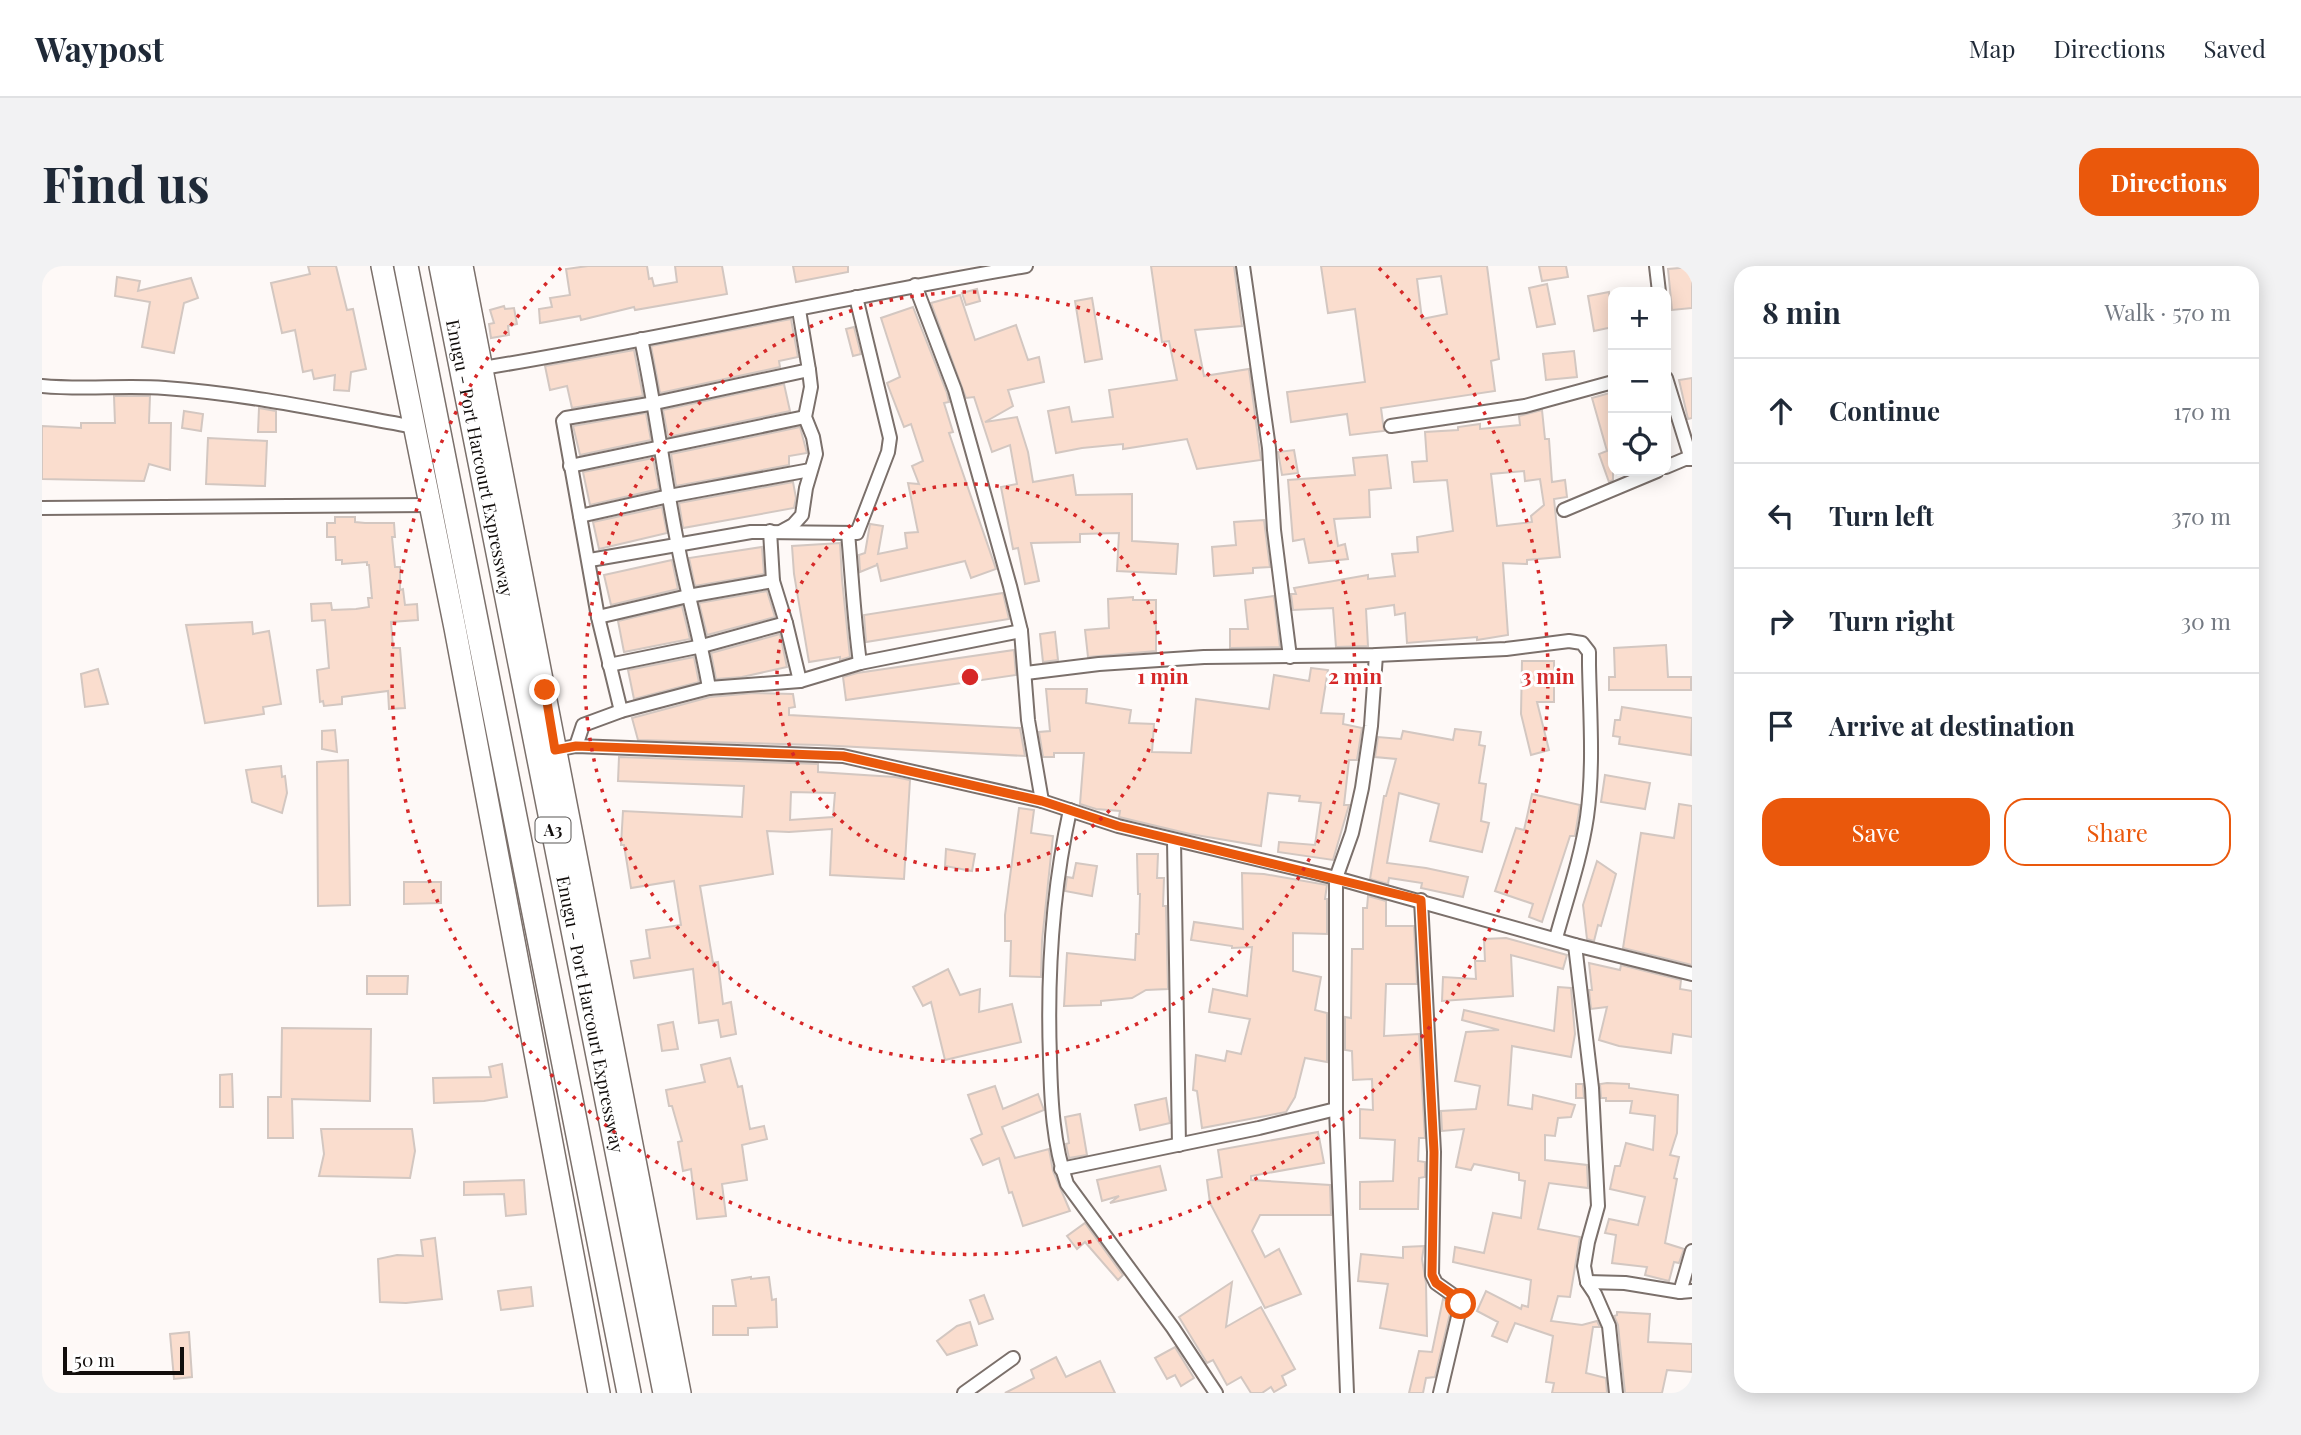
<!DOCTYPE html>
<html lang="en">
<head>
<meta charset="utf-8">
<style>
  :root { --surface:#fff; --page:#f2f2f3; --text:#1f2937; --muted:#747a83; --line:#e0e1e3; --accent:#ea580c }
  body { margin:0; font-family:"Playfair Display",serif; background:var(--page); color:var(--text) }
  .controls { position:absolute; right:21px; top:21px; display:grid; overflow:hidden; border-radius:14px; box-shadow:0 4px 18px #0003 }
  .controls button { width:63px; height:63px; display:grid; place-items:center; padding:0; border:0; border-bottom:2px solid var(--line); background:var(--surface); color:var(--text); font:35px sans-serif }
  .scale { position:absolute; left:21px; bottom:18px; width:121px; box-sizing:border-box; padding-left:7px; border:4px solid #120e0c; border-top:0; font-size:19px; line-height:24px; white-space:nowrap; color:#120e0c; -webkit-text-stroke:5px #fff; paint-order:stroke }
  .stop { position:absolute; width:21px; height:21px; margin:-16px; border:5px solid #ea580c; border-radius:50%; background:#fff }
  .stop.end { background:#ea580c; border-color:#fff; box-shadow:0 2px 7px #0008 }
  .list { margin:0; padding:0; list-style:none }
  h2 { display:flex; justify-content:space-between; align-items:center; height:91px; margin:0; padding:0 28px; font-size:30px }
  h2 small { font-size:23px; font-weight:400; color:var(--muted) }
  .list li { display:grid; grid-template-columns:46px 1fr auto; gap:21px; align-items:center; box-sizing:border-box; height:105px; padding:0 28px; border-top:2px solid var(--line) }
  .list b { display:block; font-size:26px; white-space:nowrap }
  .list em { font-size:23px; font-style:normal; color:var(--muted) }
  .actions { display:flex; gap:14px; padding:21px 28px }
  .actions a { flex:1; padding:16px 0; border:2px solid var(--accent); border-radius:21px; text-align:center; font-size:24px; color:var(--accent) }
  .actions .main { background:var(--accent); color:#fff }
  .icon { flex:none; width:38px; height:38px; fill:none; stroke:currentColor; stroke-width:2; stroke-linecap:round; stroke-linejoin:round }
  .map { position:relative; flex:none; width:1650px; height:1127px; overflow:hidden; border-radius:21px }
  header { display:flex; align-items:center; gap:42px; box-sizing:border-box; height:98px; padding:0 35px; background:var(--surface); border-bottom:2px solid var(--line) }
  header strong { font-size:33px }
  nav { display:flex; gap:38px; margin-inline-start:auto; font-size:24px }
  .intro { display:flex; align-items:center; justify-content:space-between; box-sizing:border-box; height:168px; padding:0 42px }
  h1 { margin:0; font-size:49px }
  .button { padding:18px 32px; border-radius:21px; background:var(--accent); color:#fff; font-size:24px; font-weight:700 }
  main { display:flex; gap:42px; padding:0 42px }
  aside { flex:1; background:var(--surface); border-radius:21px; box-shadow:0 4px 18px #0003 }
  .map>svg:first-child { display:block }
</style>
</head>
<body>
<header>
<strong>Waypost</strong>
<nav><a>Map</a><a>Directions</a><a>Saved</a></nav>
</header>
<div class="intro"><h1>Find us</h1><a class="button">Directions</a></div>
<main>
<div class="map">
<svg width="1650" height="1127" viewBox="0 0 1650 1127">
  <rect width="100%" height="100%" fill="#fef9f7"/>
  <!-- building -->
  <g fill="#faddce" stroke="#d3c7c1" stroke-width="2" fill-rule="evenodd">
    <path d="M266,0h28l11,44 6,-1 13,60 -15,3 -2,19 -15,-1 1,-15 -21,4 -2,-9 -9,2 -8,-42 -13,3 -11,-50 39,-9z"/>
    <path d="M546,0h59l2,13 3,-1 2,8 23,-4 -2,-16h47l5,28 -92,16 -1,-3 -53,13 -1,-4 -40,7 -1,-14 13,-2 -2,-9 20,-3 -4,-26z"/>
    <path d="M751,0h55v6l-52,10z"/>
    <path d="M1109,0h83l8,60 -47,4 9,46 45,-7 12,91 -64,9 -10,-30 -64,10v-5l-41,4 -26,5 -8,-42 21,-4 3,15 41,-5 -4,-27 68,-10 -8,-39 -7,1z"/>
    <path d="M1279,0h166l12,93 -8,2 4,30 -114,17 3,23 -34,4 -3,-21 -56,8 -4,-30 78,-10 -10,-73 -27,4zM1399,10l6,38 -25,5 -5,-40z"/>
    <path d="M1497,0h27l2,11 -26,4z"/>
    <path d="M1650,1v41l-20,2 -4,-41z"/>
    <path d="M75,11l23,4 -2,10 53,-13 7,20 -14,5 -10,50 -32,-6 8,-45 -35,-6z"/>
    <path d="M1505,18l8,40 -18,3 -8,-39z"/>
    <path d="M935,23l3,12 -14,4 -4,-12z"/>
    <path d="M1567,26l4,35 -19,4 -6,-35z"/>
    <path d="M918,29l15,45 41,-15 12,35 11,-3 5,25 -36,8 5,16 -28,16 32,-5 11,35 5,30 40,-7 3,20 56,-1v47l46,3 -2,30 -59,-3 2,-38 -39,1v8l-49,1 8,38 -14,3 -7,-36 -5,1 -12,-62 16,-3 -7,-39 -18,7 -18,-55 -8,1 -35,-95z"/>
    <path d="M1050,32l10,61 -17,3 -10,-61z"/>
    <path d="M462,40l1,3 9,-1 3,16 -9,2 1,9 -18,3 -2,-14 5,-1 -4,-13z"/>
    <path d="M871,41l34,86 2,9 -5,1 9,29 -4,1 47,136 -25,9 -6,-17 -84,20 -4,-18v2l-17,7 -1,-17 6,-2 5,-29 13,2 -5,28 29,-6 -2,-15 13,-1 -10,-49 11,1 -7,-18 11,-5 -12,-37 -7,3 -17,-44 13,-6 -19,-59z"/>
    <path d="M749,53l7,38 -19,4 1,6 -120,26 -9,-47z"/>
    <path d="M812,61l7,27 -8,2 -7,-27z"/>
    <path d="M592,84l9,46 -71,12 -5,-22 -17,4 -5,-24z"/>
    <path d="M1532,85l3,26 -31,3 -3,-26z"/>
    <path d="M1650,112v40l-4,1 -9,-39z"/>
    <path d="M742,118l6,27 -122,26 -5,-27z"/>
    <path d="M1571,126v88l-4,2 -10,-28 8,-3 -15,-53z"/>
    <path d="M72,130h36l-1,27h22l-1,47 -21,-6 -5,17 -102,-2v-53l39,2v-5h34z"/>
    <path d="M217,142l17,3v21h-18z"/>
    <path d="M1500,144l3,29h4l3,43 13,-2 2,17 -13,2 6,58 -33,3v4l-24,-1 5,72 -31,5v-3l-70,6 -2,-30 -10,2 -1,-10 -28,4 2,37 -32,1 -3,-39 -40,2 -2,-16h5l-2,-6 68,-12 6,-1v4l27,-3 -3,-22 26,-2 -1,-15 36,-6 -6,-51 -33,2 -2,-20 15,-1 -2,-29 33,-2v-3l22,-3v5l40,-4 -1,-9zM1482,205l1,10 15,-2 4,26 -13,11 1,6 -35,4 -6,-52z"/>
    <path d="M142,145l19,3 -2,17 -19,-3z"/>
    <path d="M604,147l5,27 -71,15 -7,-29z"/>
    <path d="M758,161l7,26 -18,3v9l-113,21 -5,-32z"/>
    <path d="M166,172l59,3 -2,45 -59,-2z"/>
    <path d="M1252,184l4,23 -16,2 -4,-23z"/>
    <path d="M1345,189l4,33 -22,2 1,27 -36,2 4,27 7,-2 3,15 -39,4 -5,-24 -11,2 -5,-61 67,-5 -2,-17z"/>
    <path d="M611,192l6,31 -69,16 -7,-33z"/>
    <path d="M751,216l3,16 -2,10 -111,20 -4,-25z"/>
    <path d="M620,241l5,26 -68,16 -6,-27z"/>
    <path d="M293,251h20v5l10,1h29l1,14h-3l3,30h5v23l3,-1 2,16 12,-1 1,16 -27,2 2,26h7l5,60 -16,1 -1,-18 -46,6v7l-18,2 -1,-5 -3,1 -3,-32 12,-2 -4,-48 -13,1 -1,-17 20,-1 1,7 24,-1 13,-2 -1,-9h4l-3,-33h-2v-3l-25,2v-4h-6l-1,-23h-8v-14h8z"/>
    <path d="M1222,254l6,47 -17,1v5l-39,3 -2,-29 24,-2 -2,-23z"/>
    <path d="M798,277l2,36 8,78 -10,3v-3l-31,5 -15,-88 -2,-28z"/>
    <path d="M720,281l2,27 -69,12 -6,-28z"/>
    <path d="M630,294l6,29 -67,16 -7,-30z"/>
    <path d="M725,325l8,26 -68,18 -8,-32z"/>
    <path d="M961,327l6,26 -143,23 -2,-27z"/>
    <path d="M1232,330l6,51 -50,1v-19h18l-3,-29z"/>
    <path d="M1091,331v3h23v51l-68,6 -3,-27 24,-2 -1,-29z"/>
    <path d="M640,340l8,33 -66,13 -6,-31z"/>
    <path d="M210,356l1,12 16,-3 12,73 -18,3 1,7 -59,9 -19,-98z"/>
    <path d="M1013,366l3,28 -15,2 -3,-28z"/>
    <path d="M738,368l7,33 -45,10 -26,2 -5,-26z"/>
    <path d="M1624,379l2,32h23v13h-82v-13h6l-1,-29z"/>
    <path d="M972,384l2,25 -170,25 -3,-23 14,-4z"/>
    <path d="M652,391l5,25 -65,17 -6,-29z"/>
    <path d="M1480,395h32v41h-17l12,48 -18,5 -10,-41z"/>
    <path d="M1269,402l17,2 -7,43 23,1 -1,10 19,4 -5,32h-8l-5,45h5l-16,55 -55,-8 1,-10 36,3 6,-42 -22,-2 1,-5 -32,-3 -7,53 -71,-12 -71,-17 1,-6 -24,-2 -16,-5 4,-51h-30v4h-11l-4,-25 11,-1 -4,-42h41l-1,14 45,7 -2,13 25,1 -2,28 39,1 5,-54 73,10 5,-34 35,6z"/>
    <path d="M56,403l10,35 -23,3 -4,-33z"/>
    <path d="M712,427l39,1 2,13 -6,1v7l231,13 5,28 -206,-11 -181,-5 -6,-22 78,-21z"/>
    <path d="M1580,441l70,11 -1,37 -72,-11 1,-7 -7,-1 2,-16h5z"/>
    <path d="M1413,463l26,3 -2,13 6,1 -6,37 7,1 -5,37 8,2 -7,29 -52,-11 9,-37 -40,-11 -12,70 39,5 42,9 -5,20 -42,-9 1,-5 -33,-5 -1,6 -18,-5 14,-83h2l10,-37 -21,-2 3,-20 23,2 2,-8 50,9z"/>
    <path d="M293,464l2,22 -15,-3v-18z"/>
    <path d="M577,491l199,7v8l77,5 15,3 -6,99 -74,-4 2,-46 -43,3 -22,-1 6,43 -73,12 13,77 5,-1 5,42 8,-2 5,32 -15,3 -3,-17 -19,3 -6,-54 -59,9 -3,-17 19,-3 -4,-28 35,-5 -7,-44 -43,7 -7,-43h-3l2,-34 119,6 2,-31 -126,-5zM749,526l44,1 -2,24 -43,3z"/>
    <path d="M306,494l2,145 -32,1 -1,-144z"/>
    <path d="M239,500l1,11 3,-1 2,17 -5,20 -30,-11 -6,-32z"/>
    <path d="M1563,509l45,8 -5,26 -44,-7z"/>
    <path d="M1490,528l48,11 -5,31h-5l-28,86 -13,-5 4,-13 -38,-13 21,-63 8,2z"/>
    <path d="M1637,538l13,2v159l-69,-17 18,-115 33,5z"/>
    <path d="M977,542l15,2 -3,23 22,3 -11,105 -1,36 -31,-1 1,-35h-6v-26z"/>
    <path d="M904,583l29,5 -3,17 -27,-5z"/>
    <path d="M1095,588h21l-1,24h7l-1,28h3l2,83 -22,1 -14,8 -31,3v4l-37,1 3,-53 68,7 1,-26h3l1,-40h-2z"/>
    <path d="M1555,595l19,13 -15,52 -3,-1 -4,16 -7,-2 -4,-34z"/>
    <path d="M1034,597l21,3 -5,30 -27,-5 2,-14 6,1z"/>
    <path d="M1200,607l22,1 63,11 -2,14h2v35l-34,-1v38l28,6 -6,33 12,3v49l-22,-4 -10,39 -9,15 -84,16 -5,-37 -4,-1 3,-35 29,6 2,-10 14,3 9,-35 -41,-7 4,-23 34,7 5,-49 -20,1v-2l-41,-6 3,-18 49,7z"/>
    <path d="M362,616h37v21l-37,1z"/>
    <path d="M1326,630l18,5v25h28l3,58h-31l-2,52 35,-2 6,104h-6l-1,23 7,1v15l-6,1 -1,31h-58v-27l33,-1 2,-41 -35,-2v-29l13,1 -1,-31 -19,1 -1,-29 -7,-1v-33l6,1 1,-69h11v-41h4z"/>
    <path d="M1464,672l61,17 -4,14 -52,-14 2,41 -71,5 1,-24 33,2 -1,-18h10l-1,-22z"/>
    <path d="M1547,697l31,7 1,-5 60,15 -1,9 12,2v46l-19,-3 -2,19 -52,-7 -20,-6 8,-33 -16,2 -2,-19h3z"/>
    <path d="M906,703l12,26 20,-6 -1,23 33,-8 9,38 -76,18 -14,-58 -8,4 -10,-19z"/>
    <path d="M325,710h41l-1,18h-40z"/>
    <path d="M1516,721l13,1 4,46 -4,23 -59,-11 -4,59 24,4 1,-14 42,10 -4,12 -13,1 -3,18 -10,-1v25l42,5 1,23 -39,-5 -11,46 42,8 -10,60 -12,-1 -7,25 31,4 15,-4 3,6h-7l-7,46 20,5 1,15h-55l2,-10 -8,-1 7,-46 -38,-13 -8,19 -15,-6 6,-14 -21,-11 9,-20 35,18 1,-4 6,2 3,-27 -78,-18 2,-15 29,6 9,-40 28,5 4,-37 -6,-1v-7l-45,-9 -3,6 -15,-3 8,-38 -22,2 -1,-20 35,-2 4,-23 -25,-5 11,-49 33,-2 -37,-10 2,-10 90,21z"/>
    <path d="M631,756l5,27 -16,2 -4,-26z"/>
    <path d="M240,762l89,1 -1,72 -78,-2 1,39h-25v-41h13z"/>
    <path d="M688,792l8,29 4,-1 8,43 14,-3 3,13 -25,6 5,35 -25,4 4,32 -29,3 -6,-50 -8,2 -5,-29 4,-1 -10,-35h-3l-3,-16 39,-8 -4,-17z"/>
    <path d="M460,798l5,33 -23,4 -50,2 -1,-25 58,-1 -2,-10z"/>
    <path d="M190,808l1,33h-13v-32z"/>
    <path d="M1565,817l22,1v4l49,7 -1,38 -7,22 9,2 -5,21 3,1 -12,64 19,6 -5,14 -5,-1 -5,19 -24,-6 2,-8 -35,-4 4,-28 -11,-2 4,-14 29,6 7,-28 -35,-8 5,-23h5l6,-23 27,7 2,-34 -25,-3 2,-12h-26v-3h-5l-1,-14z"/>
    <path d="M1534,818h7l1,14h-8z"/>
    <path d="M953,820l8,23 35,-15 6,16 -42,17 13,31 34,-9 4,22 17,40 -47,15 -11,-34 -3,1 -10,-35 -16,7 -12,-26 11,-5 -14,-39z"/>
    <path d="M1124,832l4,25 -30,7 -5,-25z"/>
    <path d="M1038,848l7,41 -18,3 -3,-14 3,-1 -4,-26z"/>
    <path d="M279,863h91l3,22 -5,27 -91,-2 5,-22z"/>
    <path d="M1276,866l6,31 -73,13v4l79,5 1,30h-71l-8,16 13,26 14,-8 22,45 -36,14 -55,-105 -3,-23 15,-3 -4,-27z"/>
    <path d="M1118,900l6,24 -56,13 9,-7 -17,5 -5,-21z"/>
    <path d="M482,914l2,34 -20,2 -2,-22 -40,1v-13z"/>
    <path d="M1043,957l38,52 -5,5 -33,-38 -8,7 -10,-13z"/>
    <path d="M393,972l7,61 -36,4 -26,-1 -2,-43 19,-4 26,1 -2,-16z"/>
    <path d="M1382,980l-2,13 4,24 1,53 -47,-8 8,-44 -30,-3 3,-27 42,4v-11z"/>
    <path d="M709,1011v2l18,-2 3,23 4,-1 1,28 -29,1v7h-35v-29h23l-4,-26z"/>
    <path d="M1190,1016l-6,45 35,-20 34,62 -13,7 4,9 -12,7 -3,-5 -9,6h-11l-10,-16 -14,8 -14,-25 -6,3 -28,-46z"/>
    <path d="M489,1021l2,19 -32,4 -3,-19z"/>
    <path d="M942,1029l9,24 -14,5 -9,-24z"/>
    <path d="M1401,1033l9,6 -17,72 -9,1 -3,15h-14l10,-42 13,1z"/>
    <path d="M1575,1046l33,2 -2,28 44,2v28l-25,-2 -5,23h-37l-7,-68 -4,-9 3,-1z"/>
    <path d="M928,1056l7,23 -30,10 -10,-14 20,-15z"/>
    <path d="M147,1066l3,45 -18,2 -4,-45z"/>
    <path d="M1133,1081l19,31 -13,8 -6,-11 -8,4 -12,-21z"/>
    <path d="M1014,1091l10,20 34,-16 15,32h-110l29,-15 -3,-8z"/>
  </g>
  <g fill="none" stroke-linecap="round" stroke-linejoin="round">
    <defs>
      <g id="street">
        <path d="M1201,0l26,182 5,82 16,127"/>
        <path d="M1614,0l3,26"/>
        <path d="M873,19l40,105 55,196 11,45 7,89 14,81"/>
        <path d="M599,73c15,69 23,138 37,207 9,48 23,94 31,142"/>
        <path d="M441,102c182,-30 362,-71 543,-102"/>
        <path d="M1624,112l25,81"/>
        <path d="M0,120c41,4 82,-1 123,2 84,6 167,24 250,39"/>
        <path d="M1349,160l134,-20 88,-24"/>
        <path d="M528,200l235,-49"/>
        <path d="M1624,201l19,-8h7"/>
        <path d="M0,242l388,-3"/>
        <path d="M1522,244l93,-39"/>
        <path d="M538,250l89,-20 141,-26"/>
        <path d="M728,265l3,50 13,42 14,58"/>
        <path d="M740,265l11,-6 9,-10 4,-27 10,-34 -3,-17 -8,-20 6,-30 -2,-17"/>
        <path d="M806,267c4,44 6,86 12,130"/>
        <path d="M548,294l161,-28 106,1 31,-81 2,-14 -34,-141"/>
        <path d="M556,351l90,-21 85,-15"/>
        <path d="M567,399l93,-19 84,-23"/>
        <path d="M984,407l73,-9 105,-7 172,-2 130,-6 63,-8 13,2 7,9v13c1,50 5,102 -2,152 -6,41 -20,81 -31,121"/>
        <path d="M579,445l-23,-94 -35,-196 3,-3 89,-15 154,-33 -10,-60"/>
        <path d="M534,480l7,-21 38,-14 88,-23 91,-7 60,-18 161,-32"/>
        <path d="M513,484l21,-4 267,10 199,45 76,25 218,52 239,67 117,29"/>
        <path d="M1028,544c-18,82 -23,165 -20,249 1,42 3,85 17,125l106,144 43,65"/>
        <path d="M1132,574l5,305"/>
        <path d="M1379,634l13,252 -2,123 4,8 24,17 1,4 -21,89"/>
        <path d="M1533,679l17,143 6,118 -10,36 -4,24 3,16 8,12 14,32 7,67"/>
        <path d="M1019,903l198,-41 77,-19"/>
        <path d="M1545,1016l38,1 55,9 12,-1"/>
        <path d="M1638,1026l12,-41"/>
        <path d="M922,1127l49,-35"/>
        <path d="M1305,1127l-11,-284v-231l16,-45 10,-45 9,-62 5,-71"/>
      </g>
      <g id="primary">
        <path d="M340,0l73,362 144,765"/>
        <path d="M420,0l218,1127"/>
      </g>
      <g id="highway">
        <path d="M364,0l223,1127"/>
        <path id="s1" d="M399,0l224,1127"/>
      </g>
    </defs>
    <!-- street casing -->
    <use href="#street" stroke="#7b706b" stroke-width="16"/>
    <!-- primary casing -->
    <use href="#primary" stroke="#7b706b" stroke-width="24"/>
    <!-- highway casing -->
    <use href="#highway" stroke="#7b706b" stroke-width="26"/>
    <!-- street -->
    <use href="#street" stroke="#fff" stroke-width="12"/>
    <!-- primary -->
    <use href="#primary" stroke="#fff" stroke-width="21"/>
    <!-- highway -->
    <use href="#highway" stroke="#fff" stroke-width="23"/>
  </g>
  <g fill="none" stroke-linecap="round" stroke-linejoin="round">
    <!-- route -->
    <path stroke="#ea580c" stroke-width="9" d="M503,424l10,60 21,-4 267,10 199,45 76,25 303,74 13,252 -2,123 4,8 24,17 1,4"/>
  </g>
  <!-- distance rings -->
  <g fill="none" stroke="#d62828" stroke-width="3.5" stroke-dasharray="3.5 7">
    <circle cx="928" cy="411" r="193"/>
    <circle cx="928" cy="411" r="385"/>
    <path d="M1337 2A578 578 0 1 1 519 2"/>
  </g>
  <g text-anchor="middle" stroke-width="6" stroke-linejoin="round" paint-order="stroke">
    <!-- shield labels -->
    <rect fill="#fff" stroke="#595655" stroke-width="2" x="493.5" y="551.5" width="35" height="25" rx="5"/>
    <g font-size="16" font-weight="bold" fill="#120e0c">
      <text x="511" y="570">A3</text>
    </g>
    <!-- street labels -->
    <g font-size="18" fill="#120e0c" stroke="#fff">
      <text dy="6" stroke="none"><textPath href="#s1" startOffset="196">Enugu - Port Harcourt Expressway</textPath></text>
      <text dy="6" stroke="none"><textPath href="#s1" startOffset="763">Enugu - Port Harcourt Expressway</textPath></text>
    </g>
  </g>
  <circle cx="928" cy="411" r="10" fill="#d62828" stroke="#fff" stroke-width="3.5"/>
  <g font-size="21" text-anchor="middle" font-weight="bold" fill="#d62828" stroke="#fff" stroke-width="6" stroke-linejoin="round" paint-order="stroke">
    <text x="1121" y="418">1 min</text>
    <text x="1313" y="418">2 min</text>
    <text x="1506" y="418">3 min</text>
  </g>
</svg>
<div class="controls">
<button>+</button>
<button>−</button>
<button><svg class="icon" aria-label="locate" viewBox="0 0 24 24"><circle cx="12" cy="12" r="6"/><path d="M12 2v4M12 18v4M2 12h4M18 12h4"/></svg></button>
</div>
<div class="scale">50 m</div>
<div class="stop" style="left:1419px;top:1038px"></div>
<div class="stop end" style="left:503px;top:424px"></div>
</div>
<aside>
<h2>8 min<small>Walk · 570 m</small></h2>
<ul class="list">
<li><svg class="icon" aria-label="ahead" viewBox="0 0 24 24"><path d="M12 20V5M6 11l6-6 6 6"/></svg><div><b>Continue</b></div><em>170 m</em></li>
<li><svg class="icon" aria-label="left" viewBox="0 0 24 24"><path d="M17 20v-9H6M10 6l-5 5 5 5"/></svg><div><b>Turn left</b></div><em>370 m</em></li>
<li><svg class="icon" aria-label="right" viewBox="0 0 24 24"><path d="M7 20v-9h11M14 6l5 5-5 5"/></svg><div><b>Turn right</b></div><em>30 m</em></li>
<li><svg class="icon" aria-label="arrive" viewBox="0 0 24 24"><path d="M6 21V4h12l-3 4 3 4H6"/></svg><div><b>Arrive at destination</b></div></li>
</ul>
<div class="actions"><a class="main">Save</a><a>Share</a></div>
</aside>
</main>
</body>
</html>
